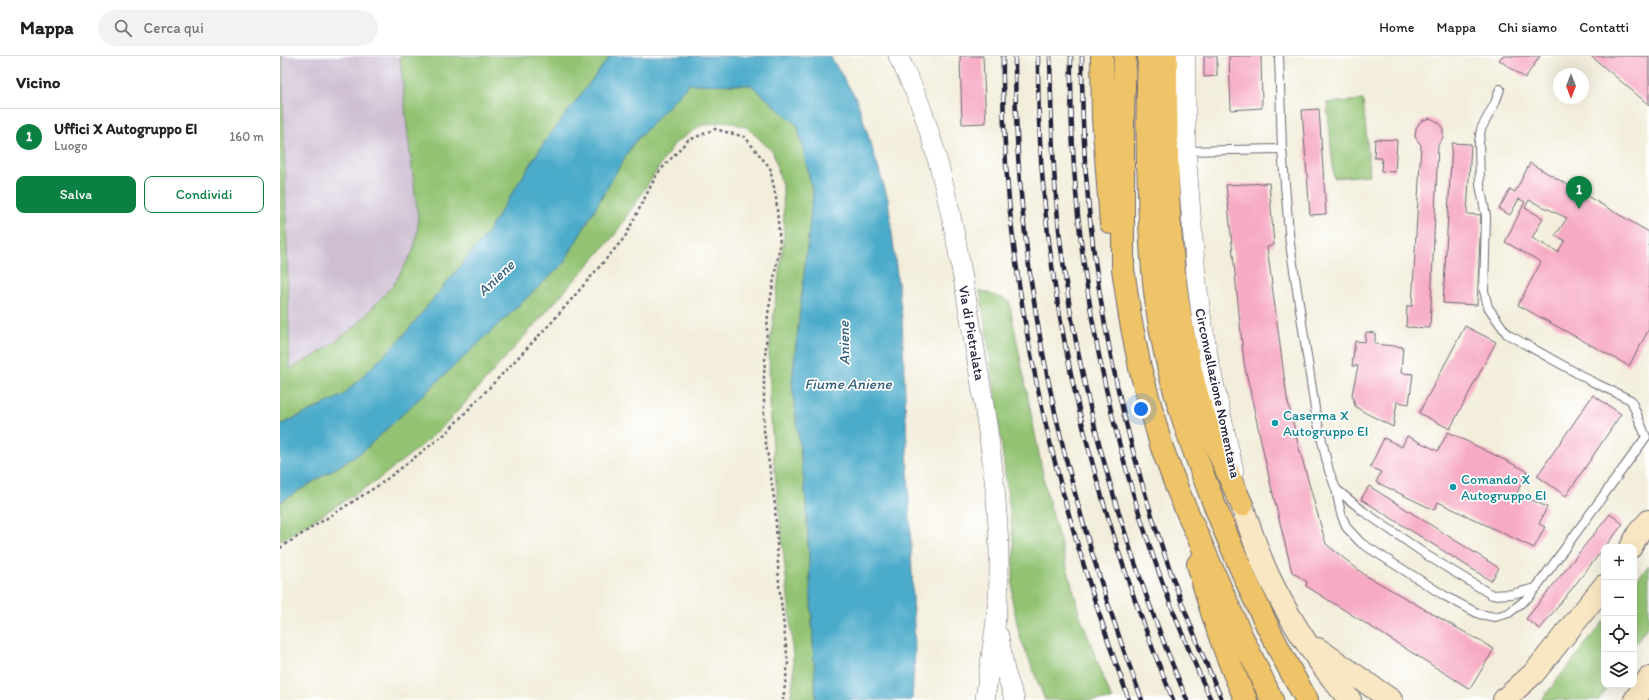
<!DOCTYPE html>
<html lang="it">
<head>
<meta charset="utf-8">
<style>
  :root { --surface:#fff; --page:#f2f2f2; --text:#202124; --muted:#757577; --line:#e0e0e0; --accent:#0b8043 }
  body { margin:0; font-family:Itim,sans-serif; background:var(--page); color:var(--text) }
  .controls { position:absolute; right:12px; bottom:12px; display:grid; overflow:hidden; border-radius:8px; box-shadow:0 4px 16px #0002 }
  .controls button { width:36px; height:36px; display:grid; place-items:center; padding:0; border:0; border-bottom:1px solid var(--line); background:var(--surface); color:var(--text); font:20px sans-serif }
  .compass { position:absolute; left:1273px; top:12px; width:36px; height:36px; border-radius:50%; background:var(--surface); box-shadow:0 4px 16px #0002; rotate:180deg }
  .you { position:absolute; left:861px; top:353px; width:14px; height:14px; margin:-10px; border:3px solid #fff; border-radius:50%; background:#1a73e8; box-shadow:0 0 0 6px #1a73e833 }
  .badge { display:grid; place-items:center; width:26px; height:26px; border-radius:50%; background:var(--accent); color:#fff; font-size:13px; font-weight:700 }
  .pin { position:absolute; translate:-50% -33px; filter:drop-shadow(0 1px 2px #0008) }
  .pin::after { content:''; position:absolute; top:21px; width:14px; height:12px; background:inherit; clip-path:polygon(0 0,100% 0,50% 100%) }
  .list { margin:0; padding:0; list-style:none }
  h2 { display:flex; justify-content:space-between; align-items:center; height:52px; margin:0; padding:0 16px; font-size:17px }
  h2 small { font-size:13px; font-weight:400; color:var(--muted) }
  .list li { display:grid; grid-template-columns:26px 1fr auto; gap:12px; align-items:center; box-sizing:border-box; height:56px; padding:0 16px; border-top:1px solid var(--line) }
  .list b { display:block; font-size:15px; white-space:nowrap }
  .list p { margin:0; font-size:13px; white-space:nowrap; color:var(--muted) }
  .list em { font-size:13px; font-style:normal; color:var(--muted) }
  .actions { display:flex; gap:8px; padding:12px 16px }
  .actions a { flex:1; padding:9px 0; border:1px solid var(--accent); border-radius:8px; text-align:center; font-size:14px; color:var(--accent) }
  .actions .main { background:var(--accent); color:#fff }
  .icon { flex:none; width:22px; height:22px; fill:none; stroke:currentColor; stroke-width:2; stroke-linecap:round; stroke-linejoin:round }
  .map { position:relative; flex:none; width:1369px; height:644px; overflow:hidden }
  header { display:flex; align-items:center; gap:24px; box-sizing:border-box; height:56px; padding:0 20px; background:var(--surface); border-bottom:1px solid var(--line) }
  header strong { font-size:19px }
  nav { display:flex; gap:22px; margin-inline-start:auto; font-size:14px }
  .search { width:280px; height:36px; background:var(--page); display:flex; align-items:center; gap:10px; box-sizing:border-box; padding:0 14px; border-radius:22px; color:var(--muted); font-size:15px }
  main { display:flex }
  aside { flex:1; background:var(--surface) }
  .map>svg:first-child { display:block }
</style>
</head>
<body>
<header>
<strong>Mappa</strong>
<div class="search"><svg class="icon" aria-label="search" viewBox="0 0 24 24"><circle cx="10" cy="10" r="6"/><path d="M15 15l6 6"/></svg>Cerca qui</div>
<nav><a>Home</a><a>Mappa</a><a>Chi siamo</a><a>Contatti</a></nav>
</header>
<main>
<aside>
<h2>Vicino<small></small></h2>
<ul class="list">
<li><span class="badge">1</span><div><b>Uffici X Autogruppo EI</b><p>Luogo</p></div><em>160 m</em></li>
</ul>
<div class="actions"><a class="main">Salva</a><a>Condividi</a></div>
</aside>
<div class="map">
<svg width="1369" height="644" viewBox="0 0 1369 644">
  <rect width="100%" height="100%" fill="#fff"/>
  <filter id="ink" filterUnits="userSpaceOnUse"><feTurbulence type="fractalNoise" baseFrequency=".025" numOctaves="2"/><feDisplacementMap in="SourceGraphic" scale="8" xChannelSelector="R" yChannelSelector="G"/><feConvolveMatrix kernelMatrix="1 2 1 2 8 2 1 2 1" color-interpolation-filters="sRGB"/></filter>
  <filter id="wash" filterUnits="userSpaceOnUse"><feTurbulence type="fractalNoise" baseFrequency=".012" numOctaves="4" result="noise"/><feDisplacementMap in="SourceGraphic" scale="16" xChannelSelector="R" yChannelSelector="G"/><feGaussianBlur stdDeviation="0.9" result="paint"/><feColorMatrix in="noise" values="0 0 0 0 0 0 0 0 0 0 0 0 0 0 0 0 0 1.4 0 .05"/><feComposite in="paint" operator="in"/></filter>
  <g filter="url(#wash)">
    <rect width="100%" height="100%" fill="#f3eedb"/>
    <!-- industrial -->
    <path fill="#cdbed2" d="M2,0h118l7,71 11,91 -1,18 -4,15 -19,33 -39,43 -37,27 -29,15z"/>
    <!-- green -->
    <g fill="#93c372" stroke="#5a7256">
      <path d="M0,0h2l8,313 28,-15 37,-27 39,-43 19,-33 4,-15 1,-18 -11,-91 -7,-71h210l-66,87 -59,93 -87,106 -56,54 -62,29z"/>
      <path d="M409,28l62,1 47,41 15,68 -21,188 14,118 10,200h-26l4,-25 -4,-59 -16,-153 -4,-59 -1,-54 15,-113 -1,-48 -10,-37 -25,-24 -21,-7 -27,5 -26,18 -60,92 -158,177 -26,26 -54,42 -96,60v-39l82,-50 201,-188 69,-119z"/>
      <path d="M1083,44l7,75 -36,3 -7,-75z"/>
      <path d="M700,234l29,11 37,189 34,125 32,85h-67l-25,-63 -8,-37 2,-53 -18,-149z"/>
      <path d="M1369,509v59l-15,22v-63z"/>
      <path d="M1324,565v64h5l-10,15h-58z"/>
    </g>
    <!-- water -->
    <path fill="#4babca" stroke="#366682" d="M330,0h220l27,44 31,99 14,118 13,334 -3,49h-96l-10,-200 -14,-118 21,-188 -15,-68 -47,-41 -62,-1 -57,61 -69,119 -201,188 -82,50v-77l62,-29 56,-54 87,-106 59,-93z"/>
    <g id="blocks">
      <!-- building -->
      <g fill="#f7aac4" fill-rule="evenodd">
        <path d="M680,0h23l3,67 -24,1z"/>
        <path d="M924,0h13v20l-13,1z"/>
        <path d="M949,0h32l1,52 -31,2z"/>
        <path d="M1222,0h38l-15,22 -26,-18z"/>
        <path d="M1311,0h58v49z"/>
        <path d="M1039,53l7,105 -16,1 -8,-105z"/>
        <path d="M1150,62l8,4 5,7v9l-5,7 -8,183 -24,-1 1,-21h5l9,-161 -6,-8 1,-9 5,-7z"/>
        <path d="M1095,83l22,1 -2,32 -14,-1 1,-13h-8z"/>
        <path d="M1172,87l19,1 -4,70 14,1 -4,90 -34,-2z"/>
        <path d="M1250,107l119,69v97l-20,37 -111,-61 23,-43 -36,-20 20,-40 -6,-3 -9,16 -11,-6 11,-20 5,3zM1249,144l38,18 -12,18 10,4 -7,12 -26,-14 11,-20 -18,-10z"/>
        <path d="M989,127l5,62 -7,2 20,151 12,50 27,96 39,31 129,74 -24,40 -164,-103 1,-4 -15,-10 -22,-90 -26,-119 -18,-178z"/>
        <path d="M1185,270l31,16 -46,87 -31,-16z"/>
        <path d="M1086,276l9,1v11l28,3 -2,26 12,1 -4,30 -12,-2 -4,25 -31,-16 -7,-5 -3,-12 6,-28h-6l3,-25 10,1z"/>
        <path d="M1313,339l28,19 -55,82 -29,-20z"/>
        <path d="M1168,376l79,39 -10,22 30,14 -8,17 6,3 -11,21 -96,-46 -4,8 -58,-28 5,-10 -11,-5 14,-29 18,9 5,-11 31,15z"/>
        <path d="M1089,430l130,82 -8,13 -130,-82z"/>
        <path d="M1330,458l13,10 -83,105 -14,-10z"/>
      </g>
    </g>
  </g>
  <g filter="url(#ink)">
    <use href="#blocks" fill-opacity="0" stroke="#6b6973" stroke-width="1"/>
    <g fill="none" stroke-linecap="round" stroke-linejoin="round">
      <defs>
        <g id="service">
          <path d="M1002,93l8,95 26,171 13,56 7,18 5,25 6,14 14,15 84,53 34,18 16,3 14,-4 21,-17 116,-159 -15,-37 -40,-19 -84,-47 -19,-27 -4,-16 2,-75 -6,-31 -1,-43 2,-13 14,-26 5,-14"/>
          <path d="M906,95l96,-2 -3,-93"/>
          <path d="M1056,433l27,22 65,45 64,39 20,-1 24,-6"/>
        </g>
        <g id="tertiary">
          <path d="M618,0c8,17 17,34 23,51 27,76 41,163 54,242 12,73 25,149 24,223 0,43 -9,85 -14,128"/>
          <path d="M906,0v95l10,125 6,45 7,40 25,110"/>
          <path d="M719,580l6,35 10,29"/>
        </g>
        <g id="secondary">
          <path d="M962,449c8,24 16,49 27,72 21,44 49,86 81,123"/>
          <path d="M1351,491l8,-15 10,-11"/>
          <path d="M1038,593l73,51"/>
          <path d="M1224,644l30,-27 70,-87"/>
          <path d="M1355,644l14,-22"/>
        </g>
        <g id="trunk">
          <path d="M822,0l1,62 8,105"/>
          <path d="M845,0l-2,61v152l7,48 10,51 21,77 17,46 63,144 31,65"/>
          <path d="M869,0c-2,45 -2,90 0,135 1,46 3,91 11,135 10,61 31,119 53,175 27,69 56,135 94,199"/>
          <path d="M886,0c0,114 0,220 29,331 11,41 30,80 47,118"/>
          <path d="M918,508c12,46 27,92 48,136"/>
        </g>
      </defs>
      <!-- service casing -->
      <use href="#service" stroke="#6b6973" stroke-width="10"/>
      <!-- tertiary casing -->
      <use href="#tertiary" stroke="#6b6973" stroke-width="20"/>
      <!-- secondary casing -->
      <use href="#secondary" stroke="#6b6973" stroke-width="24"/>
      <!-- trunk casing -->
      <use href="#trunk" stroke="#6b6973" stroke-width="24"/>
      <!-- path -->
      <path stroke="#6b6973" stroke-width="2.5" stroke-dasharray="3 3" stroke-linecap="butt" d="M0,492l99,-63 66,-51 107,-112 73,-85 32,-63 30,-33 28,-12 30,8 25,31 6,30 4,46 -12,70 -4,61v55l11,75 4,79 9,79 -5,37"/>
      <!-- service -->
      <use href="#service" stroke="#fff" stroke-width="8"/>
      <!-- tertiary -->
      <use href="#tertiary" stroke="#fff" stroke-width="19"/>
      <!-- secondary -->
      <use href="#secondary" stroke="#f9e7c3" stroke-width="22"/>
      <!-- trunk -->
      <use href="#trunk" stroke="#efc469" stroke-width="22"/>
      <defs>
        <g id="rail">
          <path d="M723,0c-3,220 51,439 126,644"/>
          <path d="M735,0c-1,221 49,438 127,644"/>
          <path d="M758,0c-2,223 51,439 135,644"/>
          <path d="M770,0c1,61 3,122 10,183 19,159 65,314 127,461"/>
          <path d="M791,0c-3,220 48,445 140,644"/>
          <path d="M802,0c-2,222 49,442 140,644"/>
        </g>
      </defs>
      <!-- rail casing -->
      <use href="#rail" stroke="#22223b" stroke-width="4.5"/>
      <!-- rail -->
      <use href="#rail" stroke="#fff" stroke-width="3" stroke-dasharray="9" stroke-linecap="butt"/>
    </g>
  </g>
  <!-- markers -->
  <g fill="#0f9aa8" stroke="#fff" stroke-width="1.5">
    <circle cx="995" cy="367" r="4"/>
    <circle cx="1173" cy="431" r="4"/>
  </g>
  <g text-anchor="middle" stroke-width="3.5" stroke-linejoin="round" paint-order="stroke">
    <!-- street labels -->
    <g font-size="14" fill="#22223b" stroke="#fff">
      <text transform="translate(692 277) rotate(80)" y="5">Via di Pietralata</text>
      <text transform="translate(938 337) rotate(78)" y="5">Circonvallazione Nomentana</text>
    </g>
    <!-- culture labels -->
    <g font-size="14" fill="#0d838f" stroke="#fff" text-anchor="start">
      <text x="1003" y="364">Caserma X<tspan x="1003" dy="16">Autogruppo EI</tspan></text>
      <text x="1181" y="428">Comando X<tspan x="1181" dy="16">Autogruppo EI</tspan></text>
    </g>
    <!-- water labels -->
    <g font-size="15" font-style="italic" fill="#34607b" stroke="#fff">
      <text transform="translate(216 222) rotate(-44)" y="5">Aniene</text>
      <text transform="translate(564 287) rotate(-91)" y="5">Aniene</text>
      <text x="568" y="333">Fiume Aniene</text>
    </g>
  </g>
</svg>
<div class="controls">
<button>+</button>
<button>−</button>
<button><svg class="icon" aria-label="locate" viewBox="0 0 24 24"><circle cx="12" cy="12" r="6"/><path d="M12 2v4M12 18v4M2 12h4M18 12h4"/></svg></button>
<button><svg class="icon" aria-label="layers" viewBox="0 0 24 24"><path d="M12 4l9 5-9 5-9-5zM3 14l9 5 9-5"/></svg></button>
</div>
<svg class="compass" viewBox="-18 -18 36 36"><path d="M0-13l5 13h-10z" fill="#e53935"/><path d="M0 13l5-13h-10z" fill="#757577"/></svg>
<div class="you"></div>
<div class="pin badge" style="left:1299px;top:153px">1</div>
</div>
</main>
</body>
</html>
